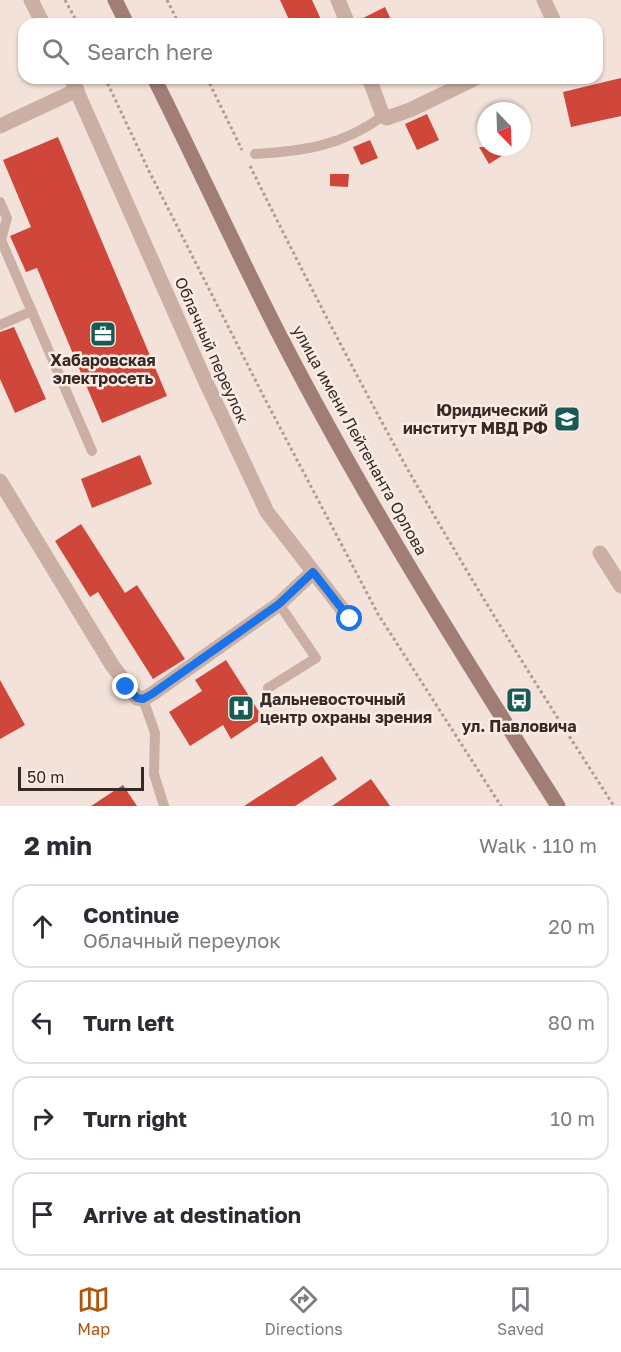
<!DOCTYPE html>
<html lang="en">
<head>
<meta charset="utf-8">
<style>
  :root { --surface:#fff; --page:#f7f7f7; --text:#2b2b33; --muted:#7c7c81; --line:#e1e1e2; --accent:#b45309 }
  body { margin:0; font-family:"Golos Text",sans-serif; background:var(--page); color:var(--text) }
  .compass { position:absolute; left:477px; top:102px; width:54px; height:54px; border-radius:50%; background:var(--surface); box-shadow:0 2px 4px #0004; rotate:157deg }
  .scale { position:absolute; left:18px; bottom:15px; width:126px; box-sizing:border-box; padding-left:6px; border:3px solid #372926; border-top:0; font-size:16px; line-height:21px; white-space:nowrap; color:#372926; -webkit-text-stroke:4px #fbede6; paint-order:stroke }
  .stop { position:absolute; width:18px; height:18px; margin:-14px; border:4px solid #1a73e8; border-radius:50%; background:#fff }
  .stop.end { background:#1a73e8; border-color:#fff; box-shadow:0 2px 6px #0008 }
  .list { margin:0; padding:0; list-style:none }
  h2 { display:flex; justify-content:space-between; align-items:center; height:78px; margin:0; padding:0 24px; font-size:26px }
  h2 small { font-size:20px; font-weight:400; color:var(--muted) }
  .list li { display:grid; grid-template-columns:39px 1fr auto; gap:18px; align-items:center; box-sizing:border-box; height:84px; margin:0 12px 12px; padding:0 12px; border:2px solid var(--line); border-radius:18px }
  .list b { display:block; font-size:22px; white-space:nowrap }
  .list p { margin:0; font-size:20px; white-space:nowrap; color:var(--muted) }
  .list em { font-size:20px; font-style:normal; color:var(--muted) }
  .icon { flex:none; width:33px; height:33px; fill:none; stroke:currentColor; stroke-width:2; stroke-linecap:round; stroke-linejoin:round }
  .map { position:relative; flex:none; width:621px; height:806px; overflow:hidden }
  .search { position:absolute; background:var(--surface); box-shadow:0 2px 4px #0004; left:18px; right:18px; top:18px; height:66px; display:flex; align-items:center; gap:15px; box-sizing:border-box; padding:0 21px; border-radius:18px; color:var(--muted); font-size:22px }
  .sheet { height:462px; background:var(--surface) }
  nav { display:flex; justify-content:space-around; align-items:center; box-sizing:border-box; height:84px; border-top:2px solid var(--line); background:var(--surface); font-size:16px; color:var(--muted) }
  nav a { display:grid; justify-items:center; gap:3px }
  nav .on { color:var(--accent) }
  .map>svg:first-child { display:block }
</style>
</head>
<body>
<div class="map">
<svg width="621" height="806" viewBox="0 0 621 806">
  <rect width="100%" height="100%" fill="#f3e2d9"/>
  <!-- building -->
  <g fill="#cf463b">
    <path d="M280,0h32l11,24h-32z"/>
    <path d="M385,7l8,17h-35l-1,-3z"/>
    <path d="M621,78v38l-50,11 -8,-35z"/>
    <path d="M427,114l12,26 -22,10 -12,-26z"/>
    <path d="M58,137l109,259 -65,27 -65,-155 -11,4 -16,-36 21,-9 -28,-67z"/>
    <path d="M370,140l8,18 -17,7 -8,-18z"/>
    <path d="M479,147h37l-27,17z"/>
    <path d="M330,174h19l-1,13 -18,-1z"/>
    <path d="M14,327l32,72 -31,14 -15,-34v-47z"/>
    <path d="M140,455l12,29 -60,24 -11,-29z"/>
    <path d="M81,524l44,69 12,-8 48,74 -32,20 -55,-87 -8,5 -35,-56z"/>
    <path d="M226,660l37,58 -32,21 -8,-14 -33,21 -21,-34 33,-21 -7,-11z"/>
    <path d="M0,680l25,45 -25,14z"/>
    <path d="M322,756l15,23 -42,27h-51z"/>
    <path d="M371,779l19,27h-58z"/>
    <path d="M123,785l14,21h-46z"/>
  </g>
  <g fill="none" stroke-linecap="round" stroke-linejoin="round">
    <!-- path -->
    <g stroke="#b8998e" stroke-width="3" stroke-dasharray="3 3" stroke-linecap="butt">
      <path d="M65,0l13,24"/>
      <path d="M167,0l12,24"/>
      <path d="M105,78l44,93 116,228 113,215 123,192"/>
      <path d="M207,78l35,72"/>
      <path d="M250,166c49,99 100,198 153,295 66,117 138,232 211,345"/>
    </g>
    <!-- service -->
    <g stroke="#ccafa4" stroke-width="10">
      <path d="M255,154c49,-3 87,-8 128,-38"/>
      <path d="M0,202l7,16 -6,22 91,211"/>
      <path d="M0,325l32,-14"/>
      <path d="M268,688l48,-30 -37,-54"/>
      <path d="M143,699l12,34 -1,41 10,32"/>
    </g>
    <!-- minor -->
    <g stroke="#ccafa4" stroke-width="15">
      <path d="M31,0l12,24"/>
      <path d="M338,0l10,24"/>
      <path d="M544,0l11,24"/>
      <path d="M71,78l132,298 64,136 83,107"/>
      <path d="M369,78l14,38 4,2 23,-8 66,-32"/>
      <path d="M0,126l77,-36"/>
      <path d="M0,481l112,184 25,33 6,1 9,-5 127,-90 34,-32"/>
      <path d="M600,553l21,33"/>
    </g>
    <!-- secondary -->
    <g stroke="#a07d75" stroke-width="15">
      <path d="M115,0l12,24"/>
      <path d="M154,78c43,86 83,174 127,260 83,161 180,315 277,468"/>
    </g>
  </g>
  <g fill="none" stroke-linecap="round" stroke-linejoin="round">
    <!-- route -->
    <path stroke="#1a73e8" stroke-width="8" d="M126,687l11,11 6,1 9,-5 127,-90 34,-32 37,47"/>
  </g>
  <!-- icons -->
  <defs>
    <symbol id="office-square" viewBox="-11 -11 22 22"><rect x="-9" y="-9" width="18" height="18" rx="4" fill="#195b54" stroke="#fbede6"/><path d="M-6-3h4V-5.5h4V-3h4V5H-6ZM-1-4.5V-3h2v-1.5ZM-6 0V1H6V0Z" fill="#fff"/></symbol>
    <symbol id="university-square" viewBox="-11 -11 22 22"><rect x="-9" y="-9" width="18" height="18" rx="4" fill="#195b54" stroke="#fbede6"/><path d="M0-5L7-2L0 1L-7-2ZM-4 1L0 2.5L4 1V4Q0 6-4 4Z" fill="#fff"/></symbol>
    <symbol id="bus-square" viewBox="-11 -11 22 22"><rect x="-9" y="-9" width="18" height="18" rx="4" fill="#195b54" stroke="#fbede6"/><path d="M-5-6H5V4H4V6H2V4H-2V6H-4V4H-5ZM-3.5-4V0h7V-4ZM-3.5 1.2v1.5H-2V1.2ZM2 1.2v1.5H3.5V1.2Z" fill="#fff"/></symbol>
    <symbol id="hospital-square" viewBox="-11 -11 22 22"><rect x="-9" y="-9" width="18" height="18" rx="4" fill="#195b54" stroke="#fbede6"/><path d="M-5-5h3v3.5h4V-5h3V5h-3V1.5h-4V5h-3Z" fill="#fff"/></symbol>
  </defs>
  <g fill-rule="evenodd">
    <use href="#office-square" x="88" y="319" width="30" height="30"/>
    <use href="#university-square" x="552" y="404" width="30" height="30"/>
    <use href="#bus-square" x="504" y="685" width="30" height="30"/>
    <use href="#hospital-square" x="226" y="693" width="30" height="30"/>
  </g>
  <g text-anchor="middle" stroke-width="5" stroke-linejoin="round" paint-order="stroke">
    <!-- street labels -->
    <g font-size="16" fill="#372926" stroke="#fbede6">
      <text transform="translate(212 350) rotate(66)" y="6">Облачный переулок</text>
      <text transform="translate(360 440) rotate(61)" y="6">улица имени Лейтенанта Орлова</text>
    </g>
    <!-- poi labels -->
    <g font-size="16" font-weight="bold" fill="#372926" stroke="#fbede6">
      <text x="103" y="366">Хабаровская<tspan x="103" dy="18">электросеть</tspan></text>
      <text x="548" y="416" text-anchor="end">Юридический<tspan x="548" dy="18">институт МВД РФ</tspan></text>
      <text x="260" y="705" text-anchor="start">Дальневосточный<tspan x="260" dy="18">центр охраны зрения</tspan></text>
      <text x="519" y="732">ул. Павловича</text>
    </g>
  </g>
</svg>
<svg class="compass" viewBox="-18 -18 36 36"><path d="M0-13l5 13h-10z" fill="#e53935"/><path d="M0 13l5-13h-10z" fill="#7c7c81"/></svg>
<div class="scale">50 m</div>
<div class="stop" style="left:350px;top:619px"></div>
<div class="stop end" style="left:126px;top:687px"></div>
<div class="search"><svg class="icon" aria-label="search" viewBox="0 0 24 24"><circle cx="10" cy="10" r="6"/><path d="M15 15l6 6"/></svg>Search here</div>
</div>
<section class="sheet">
<h2>2 min<small>Walk · 110 m</small></h2>
<ul class="list">
<li><svg class="icon" aria-label="ahead" viewBox="0 0 24 24"><path d="M12 20V5M6 11l6-6 6 6"/></svg><div><b>Continue</b><p>Облачный переулок</p></div><em>20 m</em></li>
<li><svg class="icon" aria-label="left" viewBox="0 0 24 24"><path d="M17 20v-9H6M10 6l-5 5 5 5"/></svg><div><b>Turn left</b></div><em>80 m</em></li>
<li><svg class="icon" aria-label="right" viewBox="0 0 24 24"><path d="M7 20v-9h11M14 6l5 5-5 5"/></svg><div><b>Turn right</b></div><em>10 m</em></li>
<li><svg class="icon" aria-label="arrive" viewBox="0 0 24 24"><path d="M6 21V4h12l-3 4 3 4H6"/></svg><div><b>Arrive at destination</b></div></li>
</ul>
</section>
<nav>
<a class="on"><svg class="icon" aria-label="map" viewBox="0 0 24 24"><path d="M3 6l6-2 6 2 6-2v14l-6 2-6-2-6 2zM9 4v14M15 6v14"/></svg>Map</a>
<a><svg class="icon" aria-label="directions" viewBox="0 0 24 24"><path d="M12 3l9 9-9 9-9-9zM9 14v-3h6M13 9l2 2-2 2"/></svg>Directions</a>
<a><svg class="icon" aria-label="saved" viewBox="0 0 24 24"><path d="M7 4h10v16l-5-4-5 4z"/></svg>Saved</a>
</nav>
</body>
</html>
